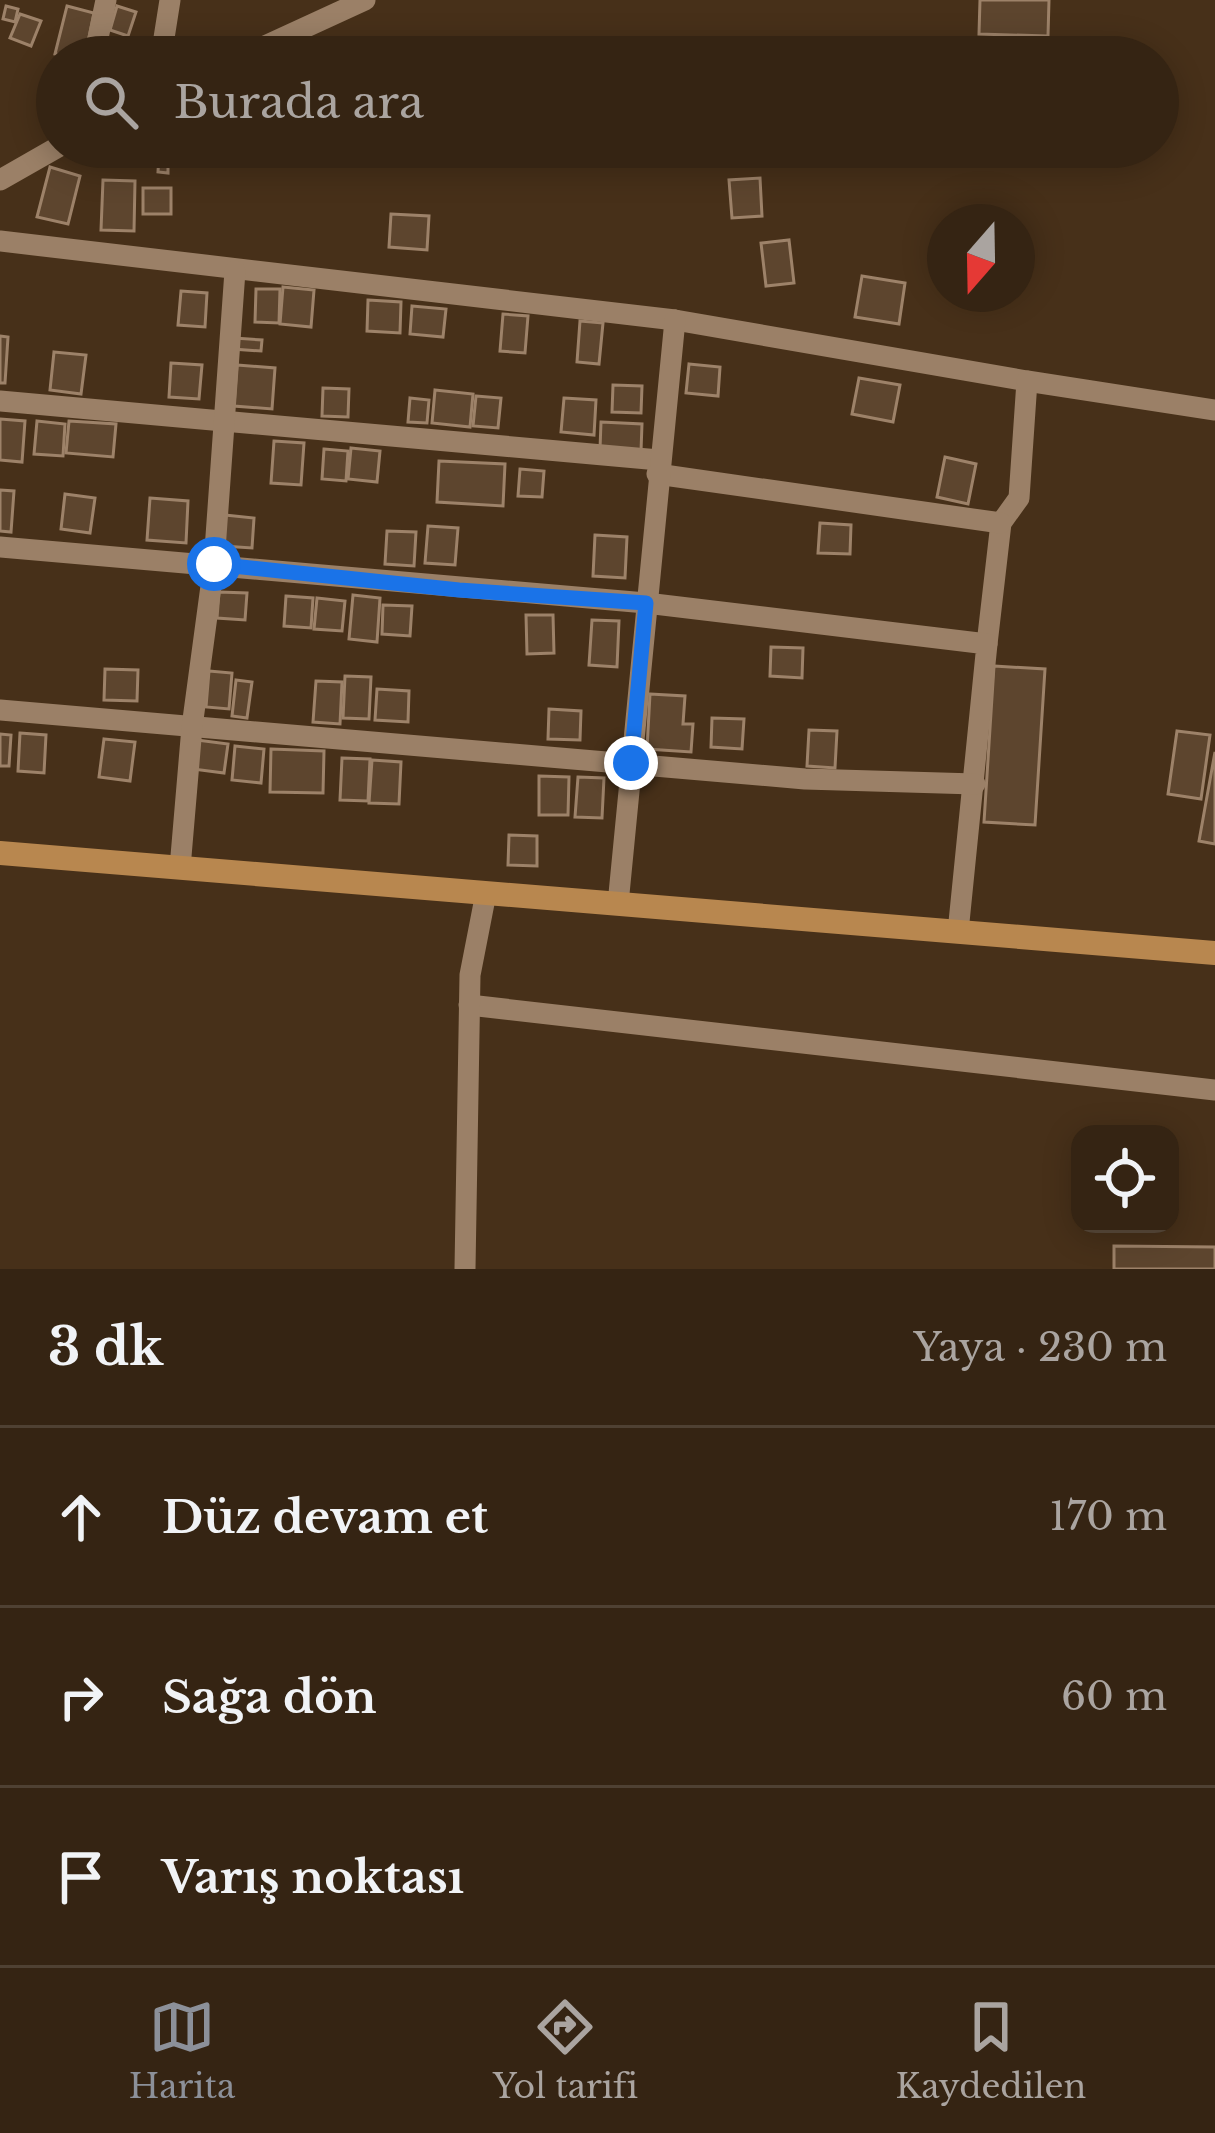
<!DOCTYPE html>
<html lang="tr">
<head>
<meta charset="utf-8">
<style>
  :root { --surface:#352413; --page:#403021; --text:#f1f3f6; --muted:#aaa4a0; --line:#4f4133; --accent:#8c9099 }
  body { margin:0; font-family:"Libre Baskerville",serif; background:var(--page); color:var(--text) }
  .controls { position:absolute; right:36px; bottom:36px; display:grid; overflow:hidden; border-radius:24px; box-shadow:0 6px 30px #0003 }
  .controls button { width:108px; height:108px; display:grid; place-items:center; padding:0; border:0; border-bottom:3px solid var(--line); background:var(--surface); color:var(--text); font:60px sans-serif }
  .compass { position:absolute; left:927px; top:204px; width:108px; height:108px; border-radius:50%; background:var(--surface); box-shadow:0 6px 30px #0003; rotate:200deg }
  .stop { position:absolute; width:36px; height:36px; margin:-27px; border:9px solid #1a73e8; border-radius:50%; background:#fff }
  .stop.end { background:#1a73e8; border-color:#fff; box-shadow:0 3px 12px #0008 }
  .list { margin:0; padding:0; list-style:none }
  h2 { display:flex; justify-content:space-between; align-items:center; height:156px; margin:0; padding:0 48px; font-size:51px }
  h2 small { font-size:39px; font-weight:400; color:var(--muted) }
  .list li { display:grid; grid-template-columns:78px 1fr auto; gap:36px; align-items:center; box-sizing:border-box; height:180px; padding:0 48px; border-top:3px solid var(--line) }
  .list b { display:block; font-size:45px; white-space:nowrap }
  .list em { font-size:39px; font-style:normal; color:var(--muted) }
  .icon { flex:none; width:66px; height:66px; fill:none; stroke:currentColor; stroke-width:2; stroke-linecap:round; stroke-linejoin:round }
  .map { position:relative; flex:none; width:1215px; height:1269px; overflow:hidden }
  .search { position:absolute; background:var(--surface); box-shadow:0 6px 30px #0003; left:36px; right:36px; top:36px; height:132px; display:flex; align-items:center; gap:30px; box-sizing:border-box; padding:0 42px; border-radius:66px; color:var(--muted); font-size:45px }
  .sheet { height:696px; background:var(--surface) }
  nav { display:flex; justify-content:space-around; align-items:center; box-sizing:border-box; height:168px; border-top:3px solid var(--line); background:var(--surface); font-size:33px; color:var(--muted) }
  nav a { display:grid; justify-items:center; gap:6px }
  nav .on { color:var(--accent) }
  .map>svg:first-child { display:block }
</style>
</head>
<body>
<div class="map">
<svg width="1215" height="1269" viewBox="0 0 1215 1269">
  <rect width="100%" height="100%" fill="#473019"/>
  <!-- building -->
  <g fill="#5d452e" stroke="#9d8269" stroke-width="3">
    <path d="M980,0h69l-1,36 -69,-2z"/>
    <path d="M6,6l12,3 -3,13 -12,-3z"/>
    <path d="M67,6l27,7 -9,44 -30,-3z"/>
    <path d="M117,6l19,6 -8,24 -18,-6z"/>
    <path d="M20,14l21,7 -10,25 -21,-8z"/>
    <path d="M864,46h28v11h-27z"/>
    <path d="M48,74l9,2v34l-18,-5z"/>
    <path d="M159,155l9,1v17l-10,-1z"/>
    <path d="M50,167l30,9 -12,48 -31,-7z"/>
    <path d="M760,178l2,38 -30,2 -3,-38z"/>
    <path d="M103,180l32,1 -1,50 -33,-1z"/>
    <rect x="143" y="188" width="28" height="26"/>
    <path d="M391,214l38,2 -2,34 -38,-3z"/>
    <path d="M789,240l5,43 -28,3 -5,-43z"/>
    <path d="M862,276l43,7 -6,41 -44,-7z"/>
    <path d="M283,287l31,3 -3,37 -31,-3z"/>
    <path d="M256,289h24l-1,34 -24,-1z"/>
    <path d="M181,291l26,2 -2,34 -27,-2z"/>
    <path d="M368,300l33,2 -1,31 -33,-2z"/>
    <path d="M412,306l34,3 -3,28 -33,-3z"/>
    <path d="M503,314l25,2 -3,37 -25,-2z"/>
    <path d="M580,321l23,2 -4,41 -22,-2z"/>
    <path d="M0,336l8,1 -3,46h-5z"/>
    <path d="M234,338l28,2 -1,11 -28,-2z"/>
    <path d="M54,352l32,3 -5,39 -31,-4z"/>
    <path d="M171,363l31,2 -3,34 -30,-2z"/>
    <path d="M689,364l31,3 -2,29 -32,-3z"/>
    <path d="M237,365l38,3 -3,41 -38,-3z"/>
    <path d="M859,378l41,7 -7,37 -41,-8z"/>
    <path d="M613,385l29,1 -1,27 -29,-1z"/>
    <path d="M323,388l26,1 -1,28 -26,-1z"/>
    <path d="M435,390l38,4 -3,33 -38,-4z"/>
    <path d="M476,396l25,2 -3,30 -25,-2z"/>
    <path d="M410,398l19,2 -2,23 -19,-1z"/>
    <path d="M564,398l32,2 -2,35 -33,-3z"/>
    <path d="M0,419l25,2 -3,41 -22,-2z"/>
    <path d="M37,421l28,3 -2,32 -29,-2z"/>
    <path d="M69,421l47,3 -3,33 -47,-4z"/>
    <path d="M601,422l41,2 -1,27 -41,-2z"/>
    <path d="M274,441l30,2 -3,42 -30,-2z"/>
    <path d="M351,448l29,3 -3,31 -29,-3z"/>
    <path d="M324,449l24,2 -2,30 -24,-2z"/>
    <path d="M945,457l31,7 -8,40 -31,-7z"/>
    <path d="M439,461l66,3 -2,42 -66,-4z"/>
    <path d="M520,469l24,2 -2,26 -24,-1z"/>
    <path d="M0,490l14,1 -3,41 -11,-1z"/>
    <path d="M65,494l30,4 -5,35 -29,-4z"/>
    <path d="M150,498l38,3 -2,42 -39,-3z"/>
    <path d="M225,515l29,3 -2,30 -29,-2z"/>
    <path d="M820,523l31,2 -1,29 -32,-1z"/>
    <path d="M428,526l30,2 -3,37 -30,-2z"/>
    <path d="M387,531l29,1 -2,34 -29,-2z"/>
    <path d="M595,535l32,2 -2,41 -32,-2z"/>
    <path d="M219,592l28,1 -2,27 -28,-2z"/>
    <path d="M353,595l27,3 -3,44 -28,-3z"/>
    <path d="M286,596l27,2 -2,30 -27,-2z"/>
    <path d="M317,598l28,3 -3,30 -28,-2z"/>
    <path d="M383,605l29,1 -2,30 -28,-2z"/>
    <path d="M526,615h27l1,38 -27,1z"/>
    <path d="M592,620l27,1 -2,46 -28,-2z"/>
    <path d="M771,647l32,1 -1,30 -32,-2z"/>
    <path d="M994,666l51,3 -10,156 -51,-3z"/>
    <path d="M105,669l33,1 -1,31 -33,-1z"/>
    <path d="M209,671l23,2 -3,36 -23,-2z"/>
    <path d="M345,676l26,1 -2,42 -26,-1z"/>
    <path d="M236,680l16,2 -5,36 -15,-2z"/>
    <path d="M316,681l26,1 -2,42 -27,-2z"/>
    <path d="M377,689l32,2 -1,31 -33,-2z"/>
    <path d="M650,694l35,2 -2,28h10l-2,28 -44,-3z"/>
    <path d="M549,709l32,2 -1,29 -32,-1z"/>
    <path d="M712,718l32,1 -2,30 -31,-2z"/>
    <path d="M809,730l28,1 -2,37 -28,-2z"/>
    <path d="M1177,731l33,4 -9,64 -33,-5z"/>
    <path d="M20,733l26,2 -2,38 -26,-2z"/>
    <path d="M0,734l11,1 -2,31h-9z"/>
    <path d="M104,739l31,3 -5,39 -31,-4z"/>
    <path d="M197,740l31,4 -4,29 -31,-4z"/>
    <path d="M235,746l29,3 -3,34 -29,-3z"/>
    <path d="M271,749l53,2 -1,42 -53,-1z"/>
    <path d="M1215,752v92l-16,-3z"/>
    <path d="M342,758l28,1 -2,42 -28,-1z"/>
    <path d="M372,760l29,2 -2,42 -30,-1z"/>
    <path d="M539,776l30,1 -1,38h-29z"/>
    <path d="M578,777l26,1 -2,40 -27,-1z"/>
    <path d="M509,835l28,1v30l-29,-1z"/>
    <path d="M1114,1246l101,1v22h-101z"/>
  </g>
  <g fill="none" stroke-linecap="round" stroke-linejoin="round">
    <!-- minor -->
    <g stroke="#9b8067" stroke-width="21">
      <path d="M94,57l12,-57"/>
      <path d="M161,57l9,-57"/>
      <path d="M241,57l124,-57"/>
      <path d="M0,180l58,-33"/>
      <path d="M0,241l675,79 352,61 -8,117 -18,25 -14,121"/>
      <path d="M1027,381l188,29"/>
      <path d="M0,401l659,59"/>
      <path d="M657,474l344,49"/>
      <path d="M0,547l646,56 341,41 -29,288"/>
      <path d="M0,710l805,69 170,5"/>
      <path d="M180,868l12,-141 22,-163 21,-293"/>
      <path d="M618,904l57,-584"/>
      <path d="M469,1005l746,85"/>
      <path d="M465,1269l5,-294 16,-82"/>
    </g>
    <!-- secondary -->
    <path stroke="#b8874f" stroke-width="24" d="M0,853l1215,100"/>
  </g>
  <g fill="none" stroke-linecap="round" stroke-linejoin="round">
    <!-- route -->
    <path stroke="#1a73e8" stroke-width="15" d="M214,564l245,26 187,13 -15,160"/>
  </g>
</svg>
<div class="controls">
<button><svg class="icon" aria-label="locate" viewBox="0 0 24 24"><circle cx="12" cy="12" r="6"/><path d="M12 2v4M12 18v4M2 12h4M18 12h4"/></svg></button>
</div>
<svg class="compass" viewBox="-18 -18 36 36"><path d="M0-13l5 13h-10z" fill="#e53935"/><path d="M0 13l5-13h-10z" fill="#aaa4a0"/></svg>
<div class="stop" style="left:214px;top:564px"></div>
<div class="stop end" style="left:631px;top:763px"></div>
<div class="search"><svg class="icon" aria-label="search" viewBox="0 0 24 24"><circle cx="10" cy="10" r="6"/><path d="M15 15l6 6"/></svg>Burada ara</div>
</div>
<section class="sheet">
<h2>3 dk<small>Yaya · 230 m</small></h2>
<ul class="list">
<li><svg class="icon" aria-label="ahead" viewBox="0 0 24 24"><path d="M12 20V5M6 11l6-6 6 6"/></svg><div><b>Düz devam et</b></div><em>170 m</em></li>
<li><svg class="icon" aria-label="right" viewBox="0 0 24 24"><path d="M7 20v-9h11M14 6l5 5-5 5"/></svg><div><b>Sağa dön</b></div><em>60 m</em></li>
<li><svg class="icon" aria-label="arrive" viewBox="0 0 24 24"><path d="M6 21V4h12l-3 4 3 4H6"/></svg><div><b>Varış noktası</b></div></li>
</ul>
</section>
<nav>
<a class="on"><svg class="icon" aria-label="map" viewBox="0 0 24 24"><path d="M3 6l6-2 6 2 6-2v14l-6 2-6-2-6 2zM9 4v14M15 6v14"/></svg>Harita</a>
<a><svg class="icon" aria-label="directions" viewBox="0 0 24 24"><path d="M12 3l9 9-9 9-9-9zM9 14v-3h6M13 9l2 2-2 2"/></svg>Yol tarifi</a>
<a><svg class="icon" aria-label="saved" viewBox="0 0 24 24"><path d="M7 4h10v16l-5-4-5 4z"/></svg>Kaydedilen</a>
</nav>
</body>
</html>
